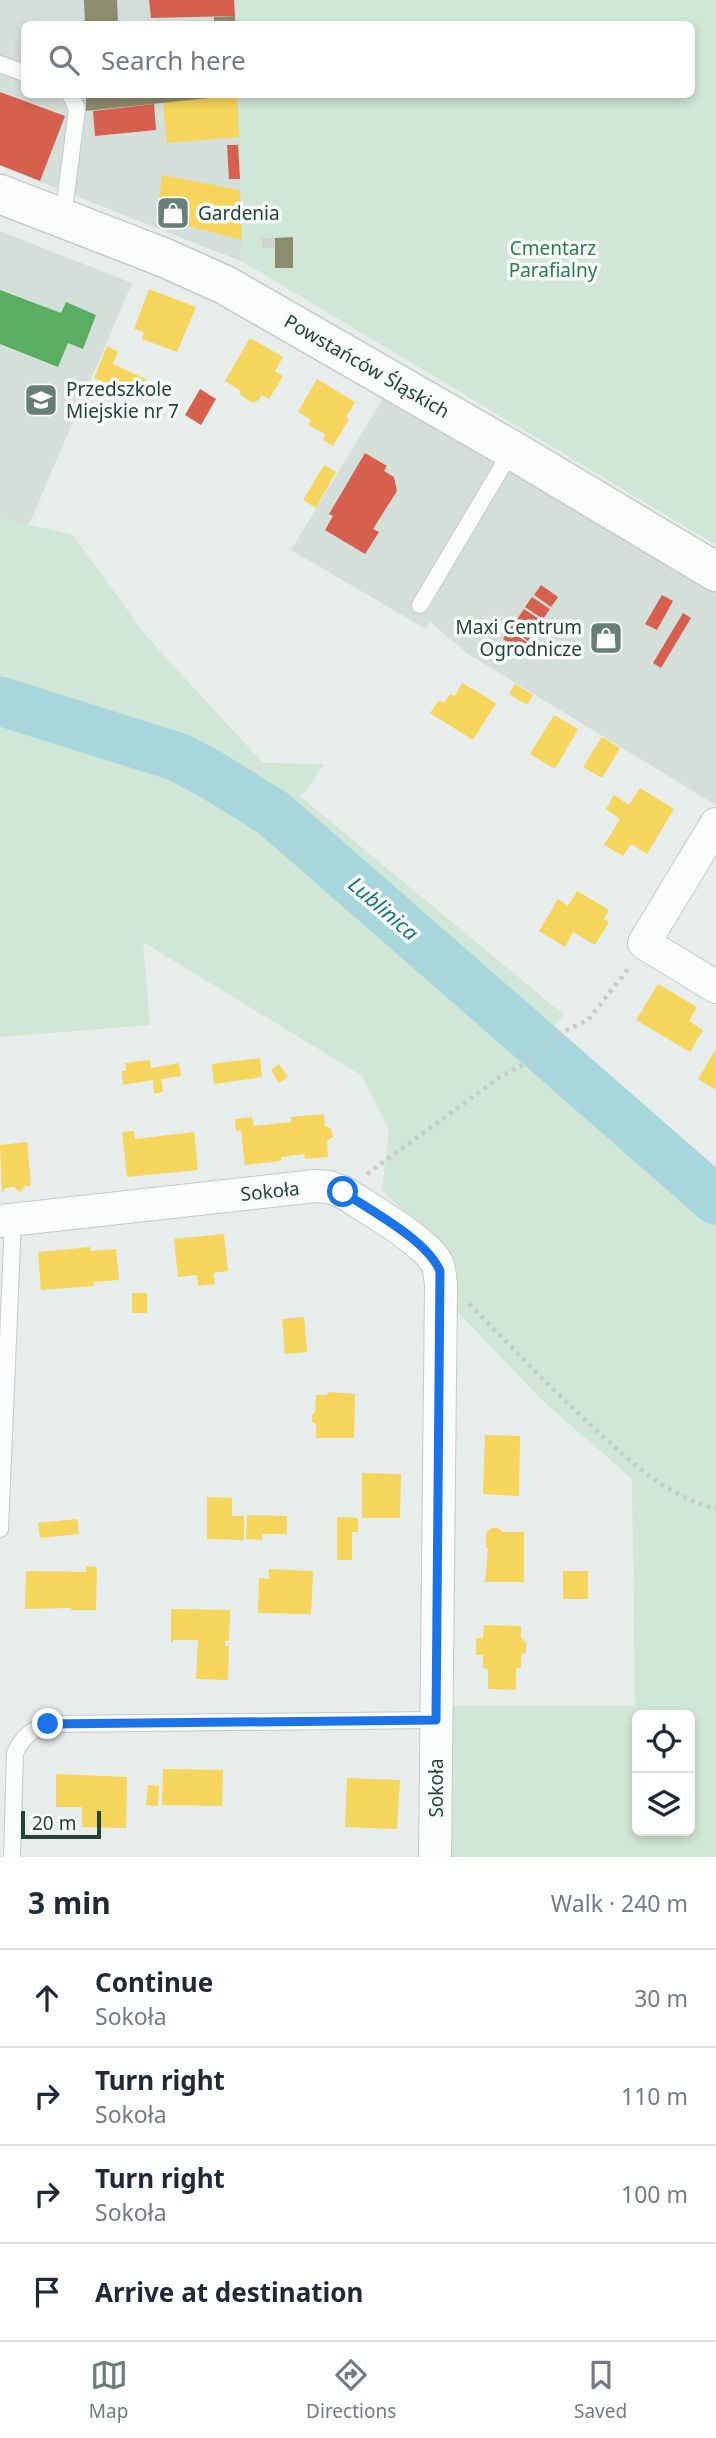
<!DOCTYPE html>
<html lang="en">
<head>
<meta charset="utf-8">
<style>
  :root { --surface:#fff; --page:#f2f2f3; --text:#1f2937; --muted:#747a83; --line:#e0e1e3; --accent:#687e78 }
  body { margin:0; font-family:"Noto Sans",sans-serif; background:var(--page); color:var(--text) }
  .controls { position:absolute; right:21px; bottom:21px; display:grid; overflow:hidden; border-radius:10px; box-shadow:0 4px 10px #0003 }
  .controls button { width:63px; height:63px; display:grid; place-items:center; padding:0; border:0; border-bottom:2px solid var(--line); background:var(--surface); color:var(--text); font:35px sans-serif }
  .scale { position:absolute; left:21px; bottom:18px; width:80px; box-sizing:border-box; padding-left:7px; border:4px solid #23433a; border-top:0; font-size:19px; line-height:24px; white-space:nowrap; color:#23433a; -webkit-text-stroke:5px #f7fbf9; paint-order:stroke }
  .stop { position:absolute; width:21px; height:21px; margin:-16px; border:5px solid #1a73e8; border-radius:50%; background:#fff }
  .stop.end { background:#1a73e8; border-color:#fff; box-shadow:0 2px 7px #0008 }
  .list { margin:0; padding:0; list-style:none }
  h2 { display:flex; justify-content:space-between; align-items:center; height:91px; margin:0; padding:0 28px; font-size:30px }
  h2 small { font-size:23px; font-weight:400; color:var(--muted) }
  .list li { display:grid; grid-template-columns:46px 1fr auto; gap:21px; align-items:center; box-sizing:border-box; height:98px; padding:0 28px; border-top:2px solid var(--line) }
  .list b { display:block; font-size:26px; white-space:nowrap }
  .list p { margin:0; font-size:23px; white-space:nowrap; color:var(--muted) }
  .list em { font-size:23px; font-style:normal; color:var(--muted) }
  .icon { flex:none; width:38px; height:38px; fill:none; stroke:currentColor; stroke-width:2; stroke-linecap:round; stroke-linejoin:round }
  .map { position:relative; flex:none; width:716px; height:1857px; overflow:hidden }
  .search { position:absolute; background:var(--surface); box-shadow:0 4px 10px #0003; left:21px; right:21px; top:21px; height:77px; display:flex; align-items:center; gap:18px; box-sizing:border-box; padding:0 24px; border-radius:10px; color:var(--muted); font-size:26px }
  .sheet { height:483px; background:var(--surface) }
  nav { display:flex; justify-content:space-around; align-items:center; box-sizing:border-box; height:98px; border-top:2px solid var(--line); background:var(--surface); font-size:19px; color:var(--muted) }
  nav a { display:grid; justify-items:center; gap:4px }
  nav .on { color:var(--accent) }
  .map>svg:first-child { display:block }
</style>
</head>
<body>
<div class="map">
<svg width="716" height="1857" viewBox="0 0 716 1857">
  <rect width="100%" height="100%" fill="#e7edea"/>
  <!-- built -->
  <g fill="#d5dfda">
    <path d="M0,0h236l1,24h-213v70l215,1 4,167 -243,-96z"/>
    <path d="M0,231l132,52 -103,242 -29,-7z"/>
    <path d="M385,395l331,192v214l-2,3 -246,-150 -38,-32 -4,7 -135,-79z"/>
  </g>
  <!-- green -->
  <g fill="#d0e6d6" fill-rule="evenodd">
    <path d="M236,0h480v545l-473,-283 -4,-167 453,-1v-70h-455z"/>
    <path d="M0,518l73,17 74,102 116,126 61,1 -23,33 263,218 -23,26 175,147v669h-271v-151h190l-3,-227 -89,-78 -87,-91 -2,-42 -10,-22 -62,-55 7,-61 -28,-55 -218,-133 7,83 -150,12zM637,1715h53v116h-53z"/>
  </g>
  <!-- homes -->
  <g fill="#f6d55c">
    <path d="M237,95l2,42 -72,6 -4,-40z"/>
    <path d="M162,175l78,15 2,50 -85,-22z"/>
    <path d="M149,289l47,18 -19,45 -35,-13 2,-7 -10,-3z"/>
    <path d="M250,338l33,19 -8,14 8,5 -14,23 -7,-4 -3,5 -7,3 -13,-9 2,-3 -16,-10z"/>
    <path d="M107,346l11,6 -5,12 33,15 -7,18 -16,-6 -5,9 -11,-4 4,-11 -17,-7z"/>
    <path d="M317,379l38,23 -9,15 3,2 -16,27 -10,-6 2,-6 -17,-9 3,-5 -13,-8z"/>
    <path d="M324,465l12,7 -20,36 -13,-8z"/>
    <path d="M462,683l34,20 -23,37 -43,-27 9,-13 5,3 6,-9 5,2z"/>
    <path d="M515,684l18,11 -6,10 -18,-11z"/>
    <path d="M554,715l24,14 -23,40 -25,-15z"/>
    <path d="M602,737l18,11 -18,30 -19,-11z"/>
    <path d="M640,788l34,21 -27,45 -16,-10 -8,12 -19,-11 16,-26 -14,-10 8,-14 15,10z"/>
    <path d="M577,891l32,19 -5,9 5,3 -14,23 -22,-13 -8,15 -26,-16 19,-32 10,7z"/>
    <path d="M658,984l39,23 -8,14 14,9 -13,22 -54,-32z"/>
    <path d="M716,1049v41l-18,-11z"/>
    <path d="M260,1058l2,19 -48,7 -2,-20z"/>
    <path d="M150,1060l1,8 28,-5 2,13 -20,3 2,13 -9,2 -1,-14 -30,5 -1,-14h4l-1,-8z"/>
    <path d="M279,1064l9,13 -9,6 -8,-13z"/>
    <path d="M324,1114l1,12 6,3 2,8 -6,4 1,16 -23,2 -1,-5 -23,3v4l-36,4 -4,-35 -5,1 -1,-12 17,-2 2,9 37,-4v-5z"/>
    <path d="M134,1131l1,8 59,-7 4,38 -71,7 -5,-45z"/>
    <path d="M27,1142l4,44h-6l-5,6 -6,-5 -9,1 -3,6 -2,-49z"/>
    <path d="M224,1234l4,37 -15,2 2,11 -17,2 -1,-11 -19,2 -4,-38z"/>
    <path d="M90,1247v4l26,-2 3,31 -26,2 1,4 -53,4 -3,-38z"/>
    <rect x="132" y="1293" width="15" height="20"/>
    <path d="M304,1317l3,35 -22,2 -3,-35z"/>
    <path d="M329,1392l26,2 -1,44h-38v-14l-4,-2v-7l3,-3 1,-17h10z"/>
    <path d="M485,1435l35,1 -1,60 -36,-2z"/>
    <path d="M362,1473l39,1 -1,44h-38z"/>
    <path d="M207,1497l25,1v18h12v24l-37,-1z"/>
    <path d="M247,1515l40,1v18h-25v6l-16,-1z"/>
    <path d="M337,1517l21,1v14h-6v28h-15z"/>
    <path d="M77,1519l2,15 -39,4 -2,-15z"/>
    <path d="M492,1528h6l5,4h21v50h-39l3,-34h-2v-16z"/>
    <path d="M86,1566l11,1 -1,43h-25v-2l-46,1 1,-38 60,1z"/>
    <path d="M269,1569l44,2 -2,43 -53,-1 1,-35 10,1z"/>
    <rect x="563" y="1571" width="25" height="28"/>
    <path d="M171,1609l59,1 -1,31h-4v5h4l-1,34 -32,-1 2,-39h-25v3l-2,-1z"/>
    <path d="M484,1625l37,1v12l5,4v10l-5,4v12h-5v22l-28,-1v-20l-5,-1v-13h-7v-17h7z"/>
    <path d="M163,1769l60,1 -1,36 -60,-1z"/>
    <path d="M56,1774l71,3 -1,51 -44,-1v-20h-26z"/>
    <path d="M347,1778l53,2 -3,49 -52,-2z"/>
    <path d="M148,1785l11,1 -1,20 -12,-1z"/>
  </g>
  <!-- shops -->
  <g fill="#d6604d">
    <path d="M149,0h85l1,16 -84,2z"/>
    <path d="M0,92l65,24 -25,65 -40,-16z"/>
    <path d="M154,104l2,26 -61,6 -2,-25z"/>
    <path d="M227,145h11l2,34h-11z"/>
    <path d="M200,389l16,10 -15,26 -16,-10z"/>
    <path d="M365,453l22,13 -3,5 10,6 3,14 -24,38 6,3 -14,22 -40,-24 8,-14 -4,-2z"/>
    <path d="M541,585l17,12 -7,10 -17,-12z"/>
    <path d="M662,595l11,6 -16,29 -12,-6z"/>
    <path d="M532,597l18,12 -7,10 -18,-12z"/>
    <path d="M524,609l18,12 -7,10 -18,-12z"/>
    <path d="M683,613l8,5 -30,50 -8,-5z"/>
    <path d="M516,620l17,13 -5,8 -18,-13z"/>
    <path d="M509,630l19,13 -6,9 -19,-13z"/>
  </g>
  <!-- public -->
  <path fill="#5aae61" d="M0,290l61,23 5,-11 30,13 -13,34 -15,-6 -10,24 -58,-23z"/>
  <!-- industry -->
  <g fill="#8c8c6e">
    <path d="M84,0h33l1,24h-33z"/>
    <path d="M235,16v8h-21v-7z"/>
    <path d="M86,94h142v2l-142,15z"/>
    <path d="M293,237v31h-18v-30z"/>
  </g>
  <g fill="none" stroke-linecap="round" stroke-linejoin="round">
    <!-- river -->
    <path stroke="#a7d6dc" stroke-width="49" d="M0,701l178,56 32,17 63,39 443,387"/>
  </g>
  <!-- building -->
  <rect fill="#ced4d2" x="262" y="238" width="13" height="10"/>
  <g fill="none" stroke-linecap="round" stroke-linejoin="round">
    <defs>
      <g id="service">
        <path d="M0,64l24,9"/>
        <path d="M63,218l14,-109 -7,-15"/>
        <path d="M420,605l92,-155"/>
        <path d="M0,1529l13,-309"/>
        <path d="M12,1857l3,-104c8,-17 16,-23 33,-29l388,-4"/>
      </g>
      <g id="minor">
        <path d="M716,824l-72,119 72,44"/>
        <path d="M0,1221l315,-35 14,1 14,5c24,16 81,48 94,71 3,7 3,14 4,22l-6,572"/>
      </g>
      <path id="secondary" d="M0,194l165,64 60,27 287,165 204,122"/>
    </defs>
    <!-- service casing -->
    <use href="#service" stroke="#c4cac7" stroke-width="18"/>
    <!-- minor casing -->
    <use href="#minor" stroke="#c4cac7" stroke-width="34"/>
    <!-- secondary casing -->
    <use href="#secondary" stroke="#c3cbc8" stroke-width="41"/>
    <!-- path -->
    <g stroke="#c2ccca" stroke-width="4.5" stroke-dasharray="3.5 5" stroke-linecap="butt">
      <path d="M367,1174l133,-97 28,-15 22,-24 38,-18 41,-52"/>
      <path d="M469,1304c41,41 80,83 123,122 38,36 73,69 124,83"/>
    </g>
    <!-- service -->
    <use href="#service" stroke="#fbfcfc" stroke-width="16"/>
    <!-- minor -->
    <use href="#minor" stroke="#fbfcfc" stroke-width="32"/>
    <!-- secondary -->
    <use href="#secondary" stroke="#fbfcfc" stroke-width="38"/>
  </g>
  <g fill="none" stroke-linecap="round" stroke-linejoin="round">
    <!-- route -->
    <path stroke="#1a73e8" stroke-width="9" d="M48,1724l388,-4 4,-449c-13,-31 -69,-60 -97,-79"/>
  </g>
  <!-- icons -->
  <defs>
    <symbol id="shop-square" viewBox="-11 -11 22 22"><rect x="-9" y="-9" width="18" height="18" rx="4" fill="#687e78" stroke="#f7fbf9"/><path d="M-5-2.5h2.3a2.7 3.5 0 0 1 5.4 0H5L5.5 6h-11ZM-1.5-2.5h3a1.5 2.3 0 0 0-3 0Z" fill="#fff"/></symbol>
    <symbol id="school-square" viewBox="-11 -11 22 22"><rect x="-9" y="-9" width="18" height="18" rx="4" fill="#687e78" stroke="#f7fbf9"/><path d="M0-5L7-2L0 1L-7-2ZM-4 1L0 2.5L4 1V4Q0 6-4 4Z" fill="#fff"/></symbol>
  </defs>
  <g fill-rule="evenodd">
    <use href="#shop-square" x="154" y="194" width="38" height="38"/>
    <use href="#school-square" x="22" y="381" width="38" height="38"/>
    <use href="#shop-square" x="587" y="619" width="38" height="38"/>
  </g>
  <g text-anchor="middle" stroke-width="7" stroke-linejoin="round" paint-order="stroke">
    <!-- poi labels -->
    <g font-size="19" fill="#23433a" stroke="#f7fbf9" text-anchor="start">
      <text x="198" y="220">Gardenia</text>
      <text x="66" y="396">Przedszkole<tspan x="66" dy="22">Miejskie nr 7</tspan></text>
      <text x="582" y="634" text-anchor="end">Maxi Centrum<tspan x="582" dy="22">Ogrodnicze</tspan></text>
    </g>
    <!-- park labels -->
    <g font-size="19" fill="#2a7d48" stroke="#f7fbf9">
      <text x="553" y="255">Cmentarz<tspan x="553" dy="22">Parafialny</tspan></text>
    </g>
    <!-- street labels -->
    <g font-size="19" fill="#23433a" stroke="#f7fbf9">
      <text transform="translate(367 366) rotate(30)" y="7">Powstańców Śląskich</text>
      <text transform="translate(270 1191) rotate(-6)" y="7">Sokoła</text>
      <text transform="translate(436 1788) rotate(-90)" y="7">Sokoła</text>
    </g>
    <!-- water labels -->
    <g font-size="21" font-style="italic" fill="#187483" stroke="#f7fbf9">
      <text transform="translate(383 909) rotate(41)" y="7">Lublinica</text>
    </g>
  </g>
</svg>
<div class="controls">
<button><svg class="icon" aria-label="locate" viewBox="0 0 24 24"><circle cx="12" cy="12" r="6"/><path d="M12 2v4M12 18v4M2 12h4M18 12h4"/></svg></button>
<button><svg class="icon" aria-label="layers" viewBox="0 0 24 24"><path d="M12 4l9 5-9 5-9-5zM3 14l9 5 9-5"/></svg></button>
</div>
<div class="scale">20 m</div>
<div class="stop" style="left:343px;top:1192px"></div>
<div class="stop end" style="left:48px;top:1724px"></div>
<div class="search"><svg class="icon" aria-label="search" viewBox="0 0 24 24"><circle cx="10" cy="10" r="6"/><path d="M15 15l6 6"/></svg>Search here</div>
</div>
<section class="sheet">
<h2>3 min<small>Walk · 240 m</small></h2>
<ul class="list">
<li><svg class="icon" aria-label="ahead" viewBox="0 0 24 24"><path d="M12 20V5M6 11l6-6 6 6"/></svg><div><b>Continue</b><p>Sokoła</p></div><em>30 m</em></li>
<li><svg class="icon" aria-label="right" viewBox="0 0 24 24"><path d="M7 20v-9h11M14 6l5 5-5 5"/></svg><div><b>Turn right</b><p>Sokoła</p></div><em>110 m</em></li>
<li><svg class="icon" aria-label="right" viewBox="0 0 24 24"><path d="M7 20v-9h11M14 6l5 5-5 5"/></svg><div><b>Turn right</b><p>Sokoła</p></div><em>100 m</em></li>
<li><svg class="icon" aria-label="arrive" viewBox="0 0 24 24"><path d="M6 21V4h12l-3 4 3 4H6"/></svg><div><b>Arrive at destination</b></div></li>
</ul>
</section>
<nav>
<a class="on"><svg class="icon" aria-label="map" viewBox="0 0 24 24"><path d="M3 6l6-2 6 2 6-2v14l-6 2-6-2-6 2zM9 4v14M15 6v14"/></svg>Map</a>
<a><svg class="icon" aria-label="directions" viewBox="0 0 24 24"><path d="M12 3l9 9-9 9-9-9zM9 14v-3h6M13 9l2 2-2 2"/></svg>Directions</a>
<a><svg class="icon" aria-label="saved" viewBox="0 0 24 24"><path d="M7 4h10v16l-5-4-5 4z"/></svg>Saved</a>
</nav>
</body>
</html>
